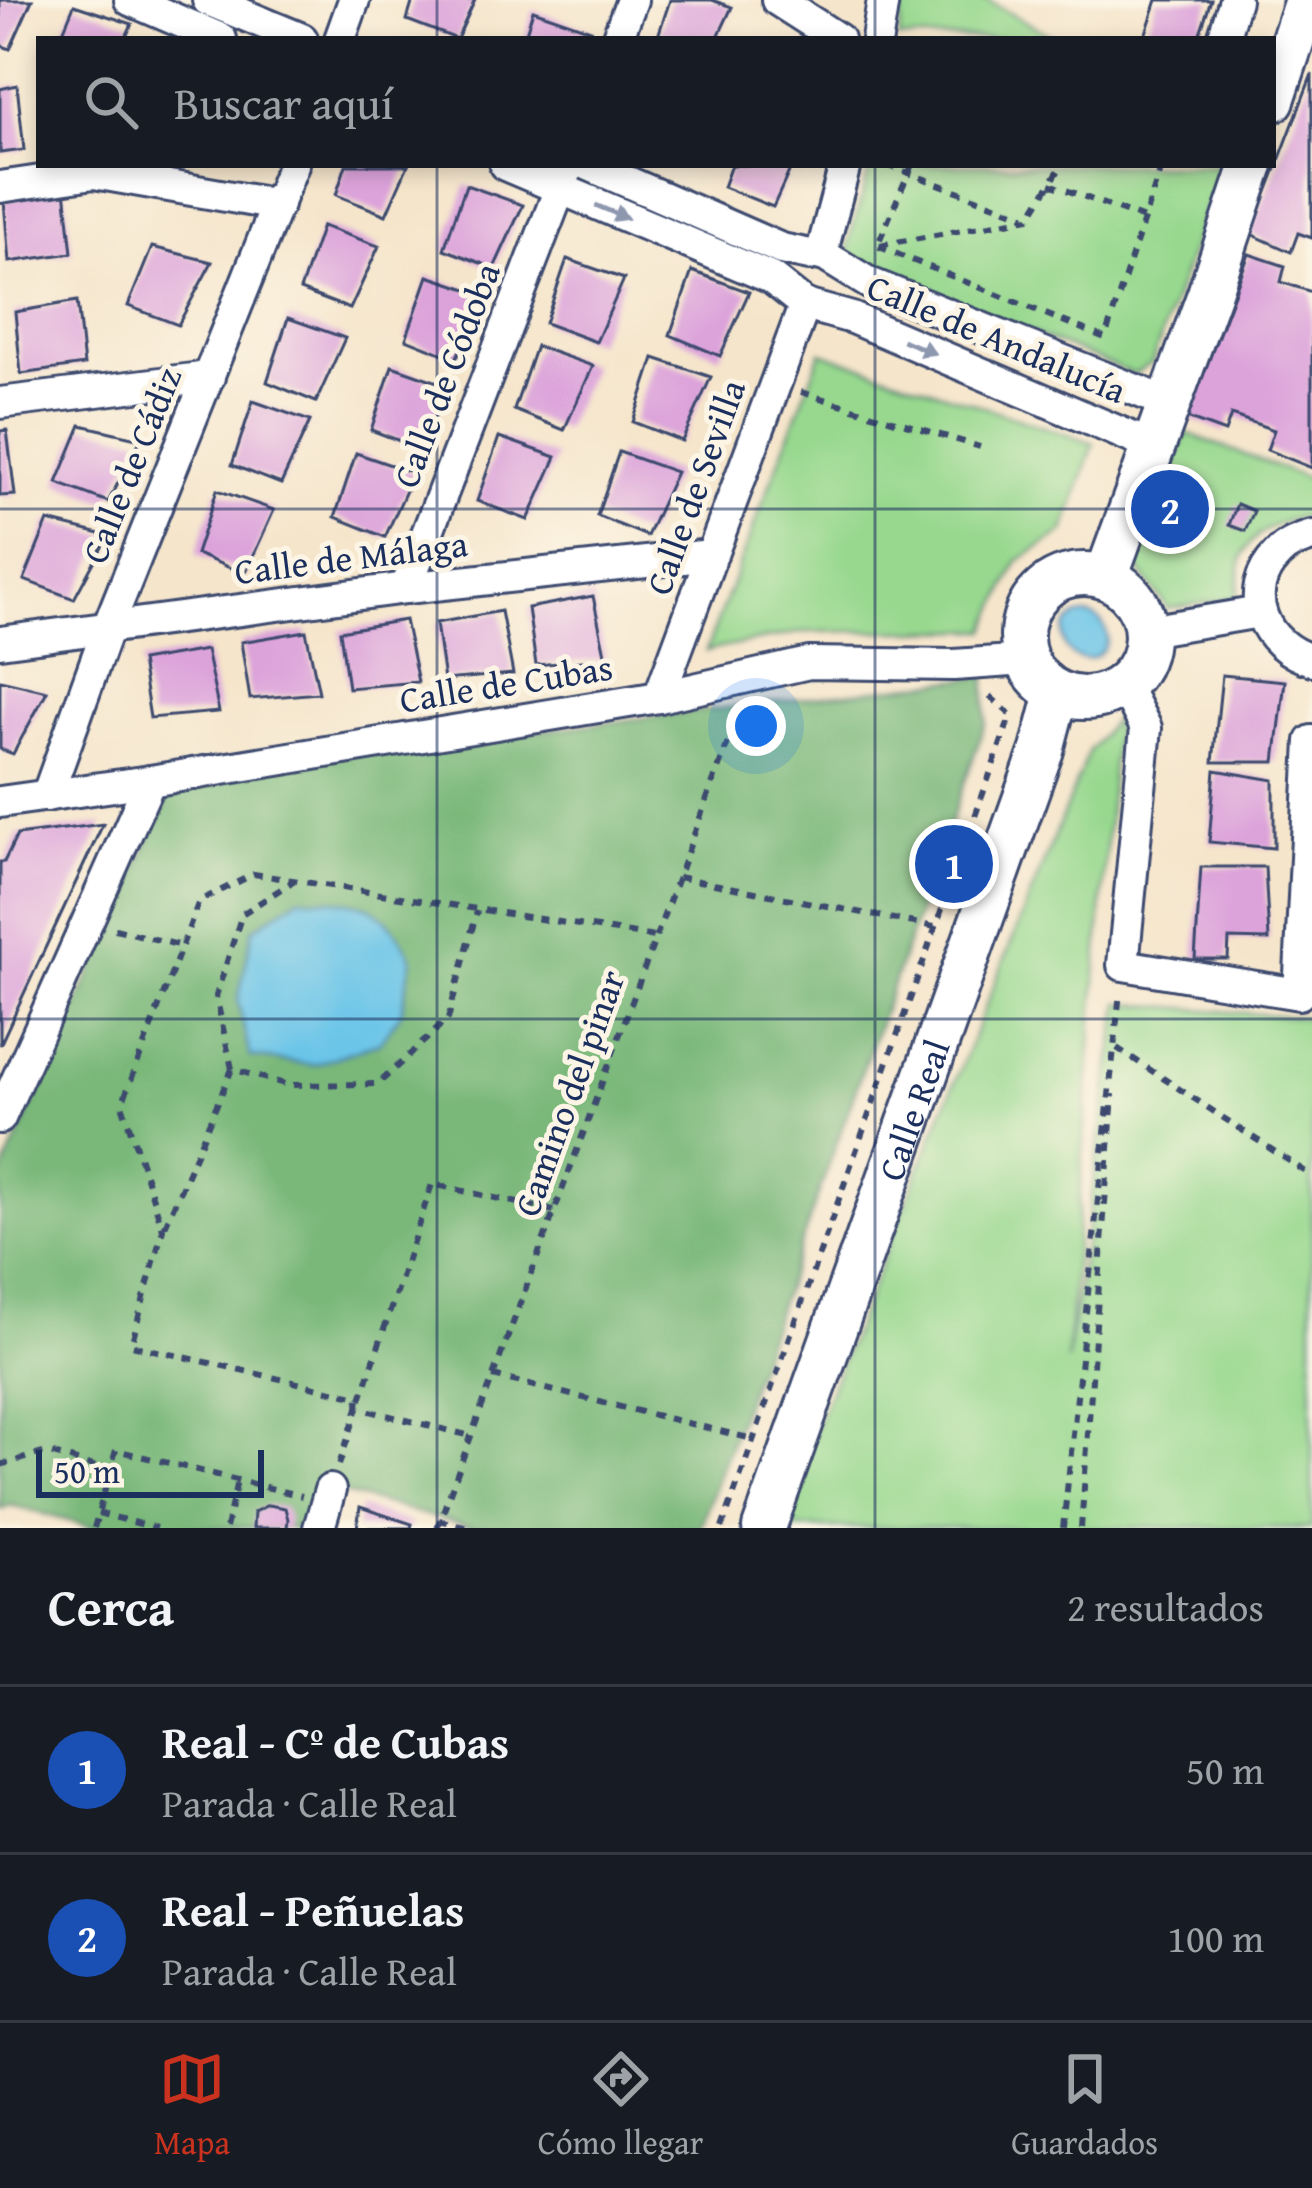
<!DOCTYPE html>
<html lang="es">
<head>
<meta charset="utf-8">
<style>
  :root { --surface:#171b24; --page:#20242c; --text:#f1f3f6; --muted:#9ea1a6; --line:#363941; --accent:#c8321e }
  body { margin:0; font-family:"Gentium Book Plus",serif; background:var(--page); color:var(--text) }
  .scale { position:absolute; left:36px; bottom:30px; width:228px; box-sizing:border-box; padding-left:12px; border:6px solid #1b2f5e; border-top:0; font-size:33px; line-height:42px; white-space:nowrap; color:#1b2f5e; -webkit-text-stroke:9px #fcf5e5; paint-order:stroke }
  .you { position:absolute; left:756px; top:726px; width:42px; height:42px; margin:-30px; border:9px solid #fff; border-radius:50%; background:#1a73e8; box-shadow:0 0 0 18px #1a73e833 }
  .badge { display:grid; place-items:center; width:78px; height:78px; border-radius:50%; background:var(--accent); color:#fff; font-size:39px; font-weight:700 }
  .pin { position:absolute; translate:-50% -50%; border:6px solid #fff; box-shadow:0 3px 12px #0006 }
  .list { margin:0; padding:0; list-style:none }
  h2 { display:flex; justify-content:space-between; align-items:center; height:156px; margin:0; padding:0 48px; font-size:51px }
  h2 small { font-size:39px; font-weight:400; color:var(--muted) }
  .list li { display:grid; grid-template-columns:78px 1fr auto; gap:36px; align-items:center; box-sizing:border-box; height:168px; padding:0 48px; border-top:3px solid var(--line) }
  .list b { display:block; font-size:45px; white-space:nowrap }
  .list p { margin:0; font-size:39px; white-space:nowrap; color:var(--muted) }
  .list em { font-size:39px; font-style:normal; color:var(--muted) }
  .icon { flex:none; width:66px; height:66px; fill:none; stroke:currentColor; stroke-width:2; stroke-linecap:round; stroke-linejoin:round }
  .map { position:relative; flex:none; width:1312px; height:1528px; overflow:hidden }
  .search { position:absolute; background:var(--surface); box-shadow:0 6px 18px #0003; left:36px; right:36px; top:36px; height:132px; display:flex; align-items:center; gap:30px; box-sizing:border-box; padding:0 42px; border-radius:0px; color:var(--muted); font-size:45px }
  .sheet { height:492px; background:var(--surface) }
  nav { display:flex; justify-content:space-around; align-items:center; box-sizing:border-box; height:168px; border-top:3px solid var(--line); background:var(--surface); font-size:33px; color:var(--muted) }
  nav a { display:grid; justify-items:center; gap:6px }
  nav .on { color:var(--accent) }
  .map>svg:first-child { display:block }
</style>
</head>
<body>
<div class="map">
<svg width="1312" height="1528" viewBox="0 0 1312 1528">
  <rect width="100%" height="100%" fill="#fcf5e5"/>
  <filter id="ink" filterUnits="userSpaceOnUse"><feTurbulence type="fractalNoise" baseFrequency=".00833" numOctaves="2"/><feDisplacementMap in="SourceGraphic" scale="24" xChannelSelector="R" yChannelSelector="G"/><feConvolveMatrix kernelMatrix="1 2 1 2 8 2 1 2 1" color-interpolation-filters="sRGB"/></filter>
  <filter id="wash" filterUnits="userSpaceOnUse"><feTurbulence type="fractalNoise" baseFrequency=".004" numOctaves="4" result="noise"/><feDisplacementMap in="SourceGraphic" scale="48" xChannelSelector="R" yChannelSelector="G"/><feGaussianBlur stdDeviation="2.7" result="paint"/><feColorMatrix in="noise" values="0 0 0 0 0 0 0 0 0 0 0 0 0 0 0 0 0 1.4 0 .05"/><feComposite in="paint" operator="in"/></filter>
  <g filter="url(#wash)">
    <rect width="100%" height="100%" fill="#f5e5cb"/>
    <!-- green -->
    <g fill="#97d88e" stroke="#598476" stroke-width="3">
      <path d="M904,0h82l72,39h-159z"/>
      <path d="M871,165h350l-69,198 -18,11 -286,-115 1,-19z"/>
      <path d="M821,352l273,92 -30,88 -46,29 -31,69 -184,2 -97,19z"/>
      <path d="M1186,433l126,47v35c-27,4 -61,15 -70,44 -3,12 -3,26 -5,38l-69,12 -32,-43z"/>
      <path d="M1116,717l-49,645 53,-359 192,15v510h-538l315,-777z"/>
    </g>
    <!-- forest -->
    <path fill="#79b879" stroke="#4a746c" stroke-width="3" d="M986,676v46l-286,806h-227l-142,-38 -16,38h-220l-85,-23 -10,4v-330l178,-404z"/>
    <!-- water -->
    <g fill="#6ac5e8" stroke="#427aa3" stroke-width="3">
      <circle cx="1085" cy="637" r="22"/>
      <path d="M300,897c64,6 79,0 112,61l-11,55 -21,29 -66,23 -64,-8 -12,-56 15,-72z"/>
    </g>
    <g id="blocks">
      <!-- building -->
      <g fill="#dca3da">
        <path d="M0,0h32l-22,49 -10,-4z"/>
        <path d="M413,0h62l-18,39 -50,-19z"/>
        <path d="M670,0h42l20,7 -15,32h-60z"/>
        <path d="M1157,0h54l-13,39h-43l-10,-3z"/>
        <path d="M74,5l58,19 -7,15h-65z"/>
        <path d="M533,10l58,20 -5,9h-62z"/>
        <path d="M1312,74v164l-14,-5 -7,19 -40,-18z"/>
        <path d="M17,85l7,65 -24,3v-64z"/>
        <path d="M346,165h62l-22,50 -50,-20z"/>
        <path d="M731,165h61l-19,42 -50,-20z"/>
        <path d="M466,185l57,20 -29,63 -50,-19z"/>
        <path d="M65,189l7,64 -63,9 -5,-62z"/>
        <path d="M322,226l57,20 -29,63 -50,-19z"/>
        <path d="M152,247l60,15 -34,63 -50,-19z"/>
        <path d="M1249,254l36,12 -4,16 31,10v176l-45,-18 7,-20 -43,-15 -6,17 -38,-14z"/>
        <path d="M567,259l57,20 -28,63 -51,-19z"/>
        <path d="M692,271l57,21 -29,64 -50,-21z"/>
        <path d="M428,276l57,19 -29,64 -50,-20z"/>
        <path d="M77,301l7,64 -63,9 -6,-62z"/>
        <path d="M288,318l57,20 -29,64 -49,-20z"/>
        <path d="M536,346l57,20 -29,64 -50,-20z"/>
        <path d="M654,358l57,19 -29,64 -49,-19z"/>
        <path d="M392,366l57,20 -28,63 -50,-19z"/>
        <path d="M253,401l57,20 -29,63 -49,-19z"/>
        <path d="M81,425l60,14 -33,63 -51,-19z"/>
        <path d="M7,430l8,65 -15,1v-65z"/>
        <path d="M499,437l57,20 -28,63 -51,-19z"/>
        <path d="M619,452l57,20 -29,64 -50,-20z"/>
        <path d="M356,453l58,20 -29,64 -50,-20z"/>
        <path d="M217,490l57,20 -29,64 -49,-20z"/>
        <path d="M1237,504l17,7 -9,20 -16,-6z"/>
        <path d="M48,521l60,15 -34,63 -50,-19z"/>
        <path d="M593,596l13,63 -70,6 -8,-57z"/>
        <path d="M501,611l12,63 -69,6 -8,-57z"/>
        <path d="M405,620l13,62 -70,6 -8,-57z"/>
        <path d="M306,631l13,62 -69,6 -9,-57z"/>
        <path d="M206,650l13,62 -69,6 -9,-57z"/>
        <path d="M1222,675l63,6 -10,81h-62z"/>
        <path d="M0,680l47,11 -34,63 -13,-5z"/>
        <path d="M1215,770l59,10v68l-65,-6z"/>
        <path d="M103,824l-103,221v-183h4l13,-27z"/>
        <path d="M1201,867h64l4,73 -40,-1 -1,20h-33z"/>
        <path d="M268,1505l17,3 3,11 -1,9h-34l1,-16z"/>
        <path d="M360,1507l52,17 -1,4h-54z"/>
      </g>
    </g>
  </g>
  <g filter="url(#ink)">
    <use href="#blocks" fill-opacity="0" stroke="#3c4a6e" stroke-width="3"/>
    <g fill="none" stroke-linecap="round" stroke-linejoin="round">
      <defs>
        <g id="street">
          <path d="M130,0l91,39"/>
          <path d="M208,0l94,39"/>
          <path d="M777,0l61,39"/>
          <path d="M340,39l14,-39"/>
          <path d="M617,39l15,-39"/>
          <path d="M877,39l6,-39"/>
          <path d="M1223,39l12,-39"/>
          <path d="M505,165l266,113 29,23"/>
          <path d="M589,165l192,84 29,6"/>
          <path d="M0,187l94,-14 184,32"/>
          <path d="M821,255l24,-90"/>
          <path d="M830,259l39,24 299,120"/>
          <path d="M809,306l43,12 300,128"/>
          <path d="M0,403l209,-26"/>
          <path d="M1312,536c-13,4 -25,8 -34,18 -39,38 -14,93 34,106"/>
          <path d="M406,588l163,-423"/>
          <path d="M1147,631l113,-19"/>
          <path d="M0,642l406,-54 305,-33"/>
          <path d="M1124,685l22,43 -23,237 176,29 13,-253"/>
          <path d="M659,697l146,-393"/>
          <path d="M47,796l61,-169 185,-462"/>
          <path d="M0,802l150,-21 509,-84 150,-34 145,2 72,-5"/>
          <path d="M0,1118l150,-337"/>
          <path d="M319,1528l11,-38"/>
        </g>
        <g id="secondary">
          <path d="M1273,100l33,-100"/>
          <circle cx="1084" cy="636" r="62"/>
          <path d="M1106,577l103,-283 43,-129"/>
          <path id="s1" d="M764,1528l278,-778 15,-57"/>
        </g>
      </defs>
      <!-- street casing -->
      <use href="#street" stroke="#3c4a6e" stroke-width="36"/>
      <!-- secondary casing -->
      <use href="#secondary" stroke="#3c4a6e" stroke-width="48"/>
      <!-- path -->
      <g stroke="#3c4a6e" stroke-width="6" stroke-dasharray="9 9" stroke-linecap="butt">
        <path d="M887,165l138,51"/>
        <path d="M912,165l-35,81 228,92 57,-173"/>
        <path d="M1050,184l94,35"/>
        <path d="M880,245l149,-27 33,-53"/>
        <path d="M801,392l179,55"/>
        <path d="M678,877l257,50"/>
        <path d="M115,929l67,17"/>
        <path d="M1117,1048l195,128"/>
        <path d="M232,1069l-16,-73 26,-82 53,-34"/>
        <path d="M165,1226l67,-157 56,16 90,-1 70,-65 29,-108"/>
        <path d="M493,1376l260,63"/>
        <path d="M361,1399l71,-215 122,27"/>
        <path d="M358,1408l1,-11 -228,-52 32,-116 -41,-125 77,-203 55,-27 401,63"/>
        <path d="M0,1465l47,-13 63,19"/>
        <path d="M339,1465l19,-57 113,28"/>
        <path d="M98,1513l58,15"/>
        <path d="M439,1520l34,8"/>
        <path d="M94,1528l22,-78 186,46"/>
        <path d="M226,1528l11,-47"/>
        <path d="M437,1528l303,-818"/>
        <path d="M722,1528l289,-813 -25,-22"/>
        <path d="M1063,1528l57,-536"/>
        <path d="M1081,1528l32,-434"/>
      </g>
      <!-- street -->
      <use href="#street" stroke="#fff" stroke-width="30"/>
      <!-- secondary -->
      <use href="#secondary" stroke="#fff" stroke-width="42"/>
    </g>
    <!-- one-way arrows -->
    <defs><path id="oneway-solid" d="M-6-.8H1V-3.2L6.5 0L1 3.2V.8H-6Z" transform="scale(3)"/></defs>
    <g fill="#8d97ae">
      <use href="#oneway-solid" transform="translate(612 212) rotate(23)"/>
      <use href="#oneway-solid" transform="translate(919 347) rotate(23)"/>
    </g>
  </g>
  <!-- grid -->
  <path fill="none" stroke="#1b2f5e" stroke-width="3" stroke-opacity="0.55" d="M437,0v39M875,0v39M437,165v1363M875,165v1363M0,509h1312M0,1019h1312"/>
  <g text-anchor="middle" stroke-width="10" stroke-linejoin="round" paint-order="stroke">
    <!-- street labels -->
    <g font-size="36" fill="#1b2f5e" stroke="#fcf5e5">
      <text transform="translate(997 338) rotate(23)" y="13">Calle de Andalucía</text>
      <text transform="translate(446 375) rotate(-69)" y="13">Calle de Códoba</text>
      <text transform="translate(131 465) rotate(-68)" y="13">Calle de Cádiz</text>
      <text transform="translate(695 487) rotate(-70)" y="13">Calle de Sevilla</text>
      <text transform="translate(351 557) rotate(-7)" y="13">Calle de Málaga</text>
      <text transform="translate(506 683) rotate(-9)" y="13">Calle de Cubas</text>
      <text transform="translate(569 1093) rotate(-70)" y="13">Camino del pinar</text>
      <text dy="13" stroke="none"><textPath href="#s1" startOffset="444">Calle Real</textPath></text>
    </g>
  </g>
</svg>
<div class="scale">50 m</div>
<div class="you"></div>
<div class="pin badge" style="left:954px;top:864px;background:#1a4fb4">1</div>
<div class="pin badge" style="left:1170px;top:509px;background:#1a4fb4">2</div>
<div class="search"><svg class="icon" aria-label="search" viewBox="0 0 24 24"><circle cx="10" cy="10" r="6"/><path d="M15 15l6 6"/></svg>Buscar aquí</div>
</div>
<section class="sheet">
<h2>Cerca<small>2 resultados</small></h2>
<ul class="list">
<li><span class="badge" style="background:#1a4fb4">1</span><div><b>Real - Cº de Cubas</b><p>Parada · Calle Real</p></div><em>50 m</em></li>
<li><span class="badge" style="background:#1a4fb4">2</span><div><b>Real - Peñuelas</b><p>Parada · Calle Real</p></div><em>100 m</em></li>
</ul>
</section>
<nav>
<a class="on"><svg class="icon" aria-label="map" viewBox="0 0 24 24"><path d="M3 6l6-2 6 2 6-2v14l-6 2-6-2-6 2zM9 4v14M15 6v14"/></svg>Mapa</a>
<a><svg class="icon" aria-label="directions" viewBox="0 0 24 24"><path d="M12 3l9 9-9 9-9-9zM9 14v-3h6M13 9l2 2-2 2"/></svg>Cómo llegar</a>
<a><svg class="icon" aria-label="saved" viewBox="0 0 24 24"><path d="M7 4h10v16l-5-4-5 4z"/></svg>Guardados</a>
</nav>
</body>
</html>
